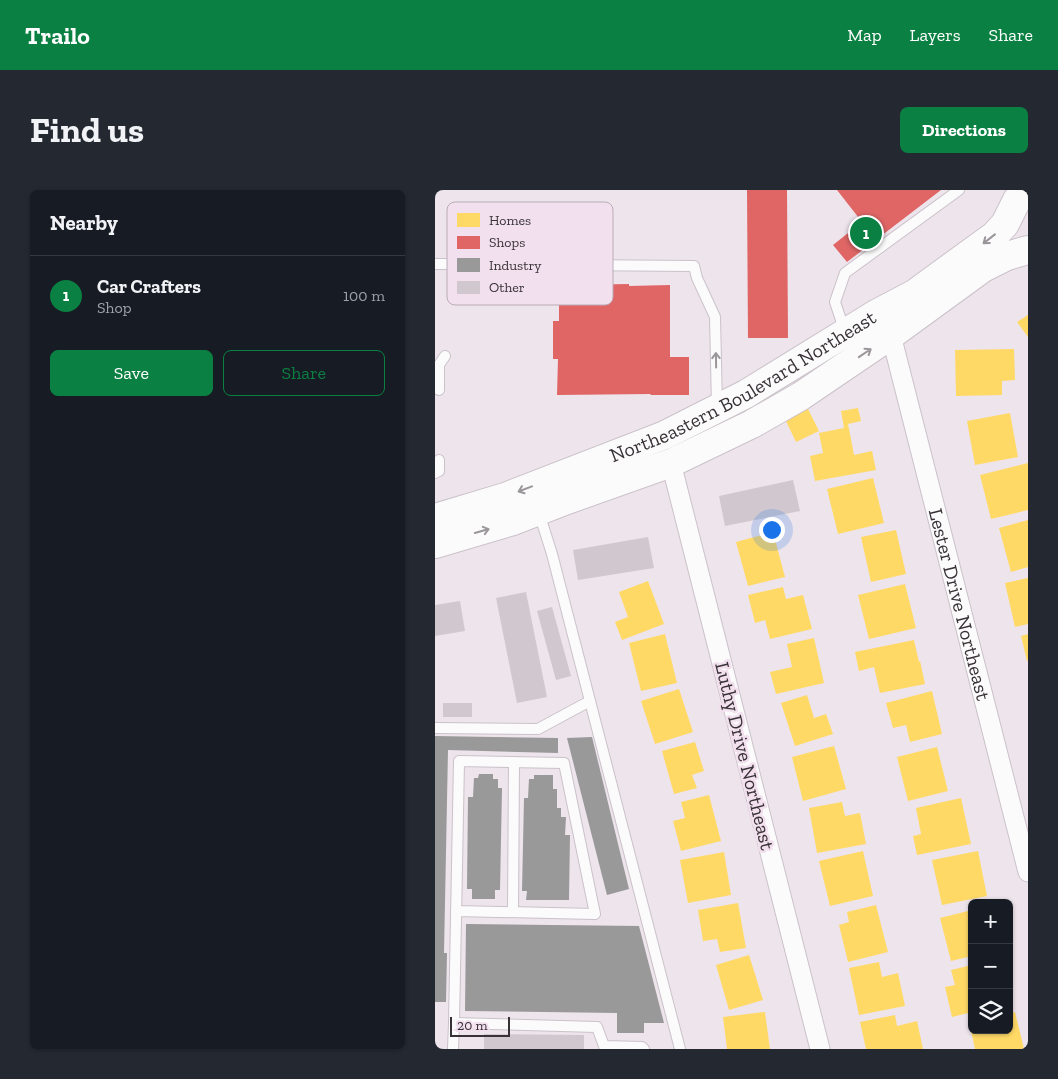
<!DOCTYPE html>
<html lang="en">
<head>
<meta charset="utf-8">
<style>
  :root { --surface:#171b24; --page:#242831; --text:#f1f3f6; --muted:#9ea1a6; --line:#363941; --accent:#0b8043 }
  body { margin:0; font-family:"Zilla Slab",serif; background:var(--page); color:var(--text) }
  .controls { position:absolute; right:15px; bottom:15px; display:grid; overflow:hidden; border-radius:8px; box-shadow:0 1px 4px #0004 }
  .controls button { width:45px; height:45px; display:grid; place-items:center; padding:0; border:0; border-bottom:1px solid var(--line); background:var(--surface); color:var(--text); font:25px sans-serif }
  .scale { position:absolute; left:15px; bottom:12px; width:60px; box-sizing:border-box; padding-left:5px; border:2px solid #383237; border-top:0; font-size:14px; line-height:18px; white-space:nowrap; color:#383237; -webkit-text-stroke:4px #f2e0ee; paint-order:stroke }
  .you { position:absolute; left:336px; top:339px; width:18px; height:18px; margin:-12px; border:4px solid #fff; border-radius:50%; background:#1a73e8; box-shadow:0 0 0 8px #1a73e833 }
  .badge { display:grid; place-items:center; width:32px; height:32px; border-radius:50%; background:var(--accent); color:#fff; font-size:16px; font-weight:700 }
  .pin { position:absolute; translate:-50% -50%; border:2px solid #fff; box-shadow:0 1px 5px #0006 }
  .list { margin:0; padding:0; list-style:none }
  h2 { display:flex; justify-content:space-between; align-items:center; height:65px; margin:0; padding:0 20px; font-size:21px }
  h2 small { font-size:16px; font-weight:400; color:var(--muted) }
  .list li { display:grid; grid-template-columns:32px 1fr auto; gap:15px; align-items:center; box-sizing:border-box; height:80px; padding:0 20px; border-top:1px solid var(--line) }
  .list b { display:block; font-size:19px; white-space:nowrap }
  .list p { margin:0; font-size:16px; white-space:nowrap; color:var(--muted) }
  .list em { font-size:16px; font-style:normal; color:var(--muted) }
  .actions { display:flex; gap:10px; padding:15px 20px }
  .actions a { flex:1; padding:11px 0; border:1px solid var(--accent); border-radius:8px; text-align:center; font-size:18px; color:var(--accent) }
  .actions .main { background:var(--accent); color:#fff }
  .icon { flex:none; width:28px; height:28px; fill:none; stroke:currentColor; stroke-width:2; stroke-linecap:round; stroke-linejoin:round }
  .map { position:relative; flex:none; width:593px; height:859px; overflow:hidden; border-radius:8px }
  header { display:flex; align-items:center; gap:30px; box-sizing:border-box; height:70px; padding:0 25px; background:var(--accent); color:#fff }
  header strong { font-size:24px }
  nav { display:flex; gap:28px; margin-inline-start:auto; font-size:18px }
  .intro { display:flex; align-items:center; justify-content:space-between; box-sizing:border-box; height:120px; padding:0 30px }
  h1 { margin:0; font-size:35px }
  .button { padding:12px 22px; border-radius:8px; background:var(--accent); color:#fff; font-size:18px; font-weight:700 }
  main { display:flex; gap:30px; padding:0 30px }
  aside { flex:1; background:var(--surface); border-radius:8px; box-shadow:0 1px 4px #0004 }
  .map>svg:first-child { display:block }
</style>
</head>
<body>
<header>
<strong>Trailo</strong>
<nav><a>Map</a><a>Layers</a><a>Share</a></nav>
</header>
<div class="intro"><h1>Find us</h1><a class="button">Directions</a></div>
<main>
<aside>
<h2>Nearby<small></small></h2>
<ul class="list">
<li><span class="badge">1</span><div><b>Car Crafters</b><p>Shop</p></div><em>100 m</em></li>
</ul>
<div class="actions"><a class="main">Save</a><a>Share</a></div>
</aside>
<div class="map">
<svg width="593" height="859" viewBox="0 0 593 859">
  <rect width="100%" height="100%" fill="#eee4ec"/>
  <!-- homes -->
  <g fill="#ffd966">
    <path d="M593,125v22l-11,-15z"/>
    <path d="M579,159l1,31 -13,1v14l-46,1 -1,-46z"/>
    <path d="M370,213l14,28 -23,11 -13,-27z"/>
    <path d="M423,218l3,13 -13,3 6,31 18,-4 4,19 -61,11 -5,-25 13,-3 -4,-20 25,-5 -3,-17z"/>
    <path d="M575,223l8,44 -43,8 -8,-44z"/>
    <path d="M593,273v47l-37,9 -11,-44z"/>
    <path d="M438,288l11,45 -46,11 -11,-45z"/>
    <path d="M593,330v47l-17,5 -12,-44z"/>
    <path d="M461,340l10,44 -35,8 -10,-45z"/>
    <path d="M338,342l12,45 -37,9 -12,-44z"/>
    <path d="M593,388v46l-13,3 -10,-44z"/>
    <path d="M213,391l16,43 -42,16 -7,-18 13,-5 -9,-25z"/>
    <path d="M470,394l11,44 -47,11 -11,-44z"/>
    <path d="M348,397l3,12 17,-4 9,34 -42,10 -5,-19 -10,3 -7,-28z"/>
    <path d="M230,444l12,49 -36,8 -12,-48z"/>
    <path d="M593,444v26l-1,1 -6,-25z"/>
    <path d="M379,448l10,45 -48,11 -6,-22 22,-5 -5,-23z"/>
    <path d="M479,450l5,22 1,-1 5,23 -45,9 -6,-26 -15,4 -4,-19z"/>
    <path d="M244,499l14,43 -38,12 -14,-43z"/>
    <path d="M497,501l10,43 -32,8 -4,-17 -13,3 -7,-25z"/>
    <path d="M372,505l7,23 12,-4 7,20 -38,12 -14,-43z"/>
    <path d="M260,552l9,29 -12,4 5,13 -23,6 -12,-43z"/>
    <path d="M399,556l12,43 -43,12 -11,-44z"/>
    <path d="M502,557l11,44 -40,10 -11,-44z"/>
    <path d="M274,605l12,46 -40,10 -8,-30 12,-3 -4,-16z"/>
    <path d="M526,608l10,46 -54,11 -4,-19 8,-2 -5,-26z"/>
    <path d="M407,612l3,14 15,-3 6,31 -49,9 -8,-45z"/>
    <path d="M428,661l10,45 -43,10 -11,-45z"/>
    <path d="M543,661l9,45 -45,9 -10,-45z"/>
    <path d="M289,662l7,43 -43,8 -8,-43z"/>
    <path d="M303,713l8,45 -26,4 -3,-13 -14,2 -5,-31z"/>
    <path d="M441,715l12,47 -40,10 -9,-37 10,-3 -2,-10z"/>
    <path d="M537,720v46l-21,5 -11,-43z"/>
    <path d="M314,765l14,45 -34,10 -13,-45z"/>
    <path d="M444,772l3,15 16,-4 7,33 -46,9 -10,-47z"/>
    <path d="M537,775v47l-20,5 -7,-30 10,-2 -4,-15z"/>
    <path d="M330,822l5,37h-43l-4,-32z"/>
    <path d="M580,822l9,37h-49l-6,-27 3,-1v9h37v-17z"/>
    <path d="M460,825l2,11 20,-5 6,28h-57l-6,-27z"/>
  </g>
  <!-- shops -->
  <g fill="#e06666">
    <path d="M312,0h40l1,148h-40z"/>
    <path d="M402,0h104l-94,72 -14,-17 29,-23z"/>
    <path d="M122,94h14v1l58,-1v2l41,-1v72h19v38h-38l-1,-1 -93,1 1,-36h-5v-38h6v-23h-2z"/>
  </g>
  <!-- industry -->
  <g fill="#999">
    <path d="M0,546l123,2v15l-110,-3 -4,203h3l-1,49h-11z"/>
    <path d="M157,547l37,152 -22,6 -40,-157z"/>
    <path d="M44,584h14v5h5v9h4l-2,102h-5v9h-23v-10h-5l1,-92h5l1,-19h4z"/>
    <path d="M99,585h19v14h4v19h4v9h5l-1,18h5l-1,65h-43l1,-9h-5l2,-93h4l1,-19h5z"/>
    <path d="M31,734l173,2 25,97h-20v10h-27v-20l-152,-2z"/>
  </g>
  <!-- building -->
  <g fill="#d1c8cf">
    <path d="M358,290l7,31 -75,15 -6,-30z"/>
    <path d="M213,347l6,31 -76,12 -5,-30z"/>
    <path d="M91,402l21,105 -30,6 -21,-105z"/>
    <path d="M25,411l5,30 -30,5v-31z"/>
    <path d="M117,417l19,69 -15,4 -19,-69z"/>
    <rect x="8" y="513" width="29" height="14"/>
    <path d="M49,844l100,1v14h-100z"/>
  </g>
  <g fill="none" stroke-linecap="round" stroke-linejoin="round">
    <defs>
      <g id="lane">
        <path d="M0,74l259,2 3,12 18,39 2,90"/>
        <path d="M410,142l-10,-30 10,-29 114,-83"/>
        <path d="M4,175v25"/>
        <path d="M0,177l4,-2 6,-9"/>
        <path d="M0,283l4,-2v-11"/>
        <path d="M104,323l13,41 128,495"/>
        <path d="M0,538l103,1 52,-28"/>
        <path d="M78,722l1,-150"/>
        <path d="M19,833l5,-262 105,2 31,151 -139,-3"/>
        <path d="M18,859l1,-26 143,4 7,19 38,1 2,2"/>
      </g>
      <g id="street">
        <path id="s1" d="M456,145l137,537"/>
        <path d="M236,273l149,586"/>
      </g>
      <g id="secondary">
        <path id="s2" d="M0,328l70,-21 160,-62 81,-41 130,-80 38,-20 81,-59 10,-11 12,-24"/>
        <path d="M0,354l78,-23 54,-21 104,-37 81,-39 49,-28 90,-61 92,-67 24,-12 21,-6"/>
      </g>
    </defs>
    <!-- lane casing -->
    <use href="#lane" stroke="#cac2c9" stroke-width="12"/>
    <!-- street casing -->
    <use href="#street" stroke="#cac2c9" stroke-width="21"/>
    <!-- secondary casing -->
    <use href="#secondary" stroke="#cac2c9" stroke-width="30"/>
    <!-- lane -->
    <use href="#lane" stroke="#fcfbfc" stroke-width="10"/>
    <!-- street -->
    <use href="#street" stroke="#fcfbfc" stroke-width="19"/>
    <!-- secondary -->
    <use href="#secondary" stroke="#fcfbfc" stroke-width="28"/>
  </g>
  <!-- one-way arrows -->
  <defs><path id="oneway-shaft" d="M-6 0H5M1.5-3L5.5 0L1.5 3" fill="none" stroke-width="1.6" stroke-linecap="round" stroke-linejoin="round" transform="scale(1.25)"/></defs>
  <g stroke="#9a969a">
    <use href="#oneway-shaft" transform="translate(554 49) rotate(142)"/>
    <use href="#oneway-shaft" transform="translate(430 163) rotate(-34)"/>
    <use href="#oneway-shaft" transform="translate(281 170) rotate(-91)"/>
    <use href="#oneway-shaft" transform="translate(90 299) rotate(159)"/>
    <use href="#oneway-shaft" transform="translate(47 341) rotate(-16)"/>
  </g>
  <g text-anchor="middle" stroke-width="5" stroke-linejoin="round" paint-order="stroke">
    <!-- street labels -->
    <g font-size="20" fill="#383237" stroke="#f2e0ee">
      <text dy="7" stroke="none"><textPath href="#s2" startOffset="336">Northeastern Boulevard Northeast</textPath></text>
      <text dy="7" stroke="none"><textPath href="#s1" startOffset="278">Lester Drive Northeast</textPath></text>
      <text transform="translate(310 566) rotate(76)" y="7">Luthy Drive Northeast</text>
    </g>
  </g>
  <!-- legend -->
  <rect x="12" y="12" width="166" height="103" rx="8" fill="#f2e0ee" stroke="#baacb7" stroke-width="1"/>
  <rect x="22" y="23" width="23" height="14" fill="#ffd966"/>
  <rect x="22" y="46" width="23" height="13" fill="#e06666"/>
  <rect x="22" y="68" width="23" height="14" fill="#999"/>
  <rect x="22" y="91" width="23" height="13" fill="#d1c8cf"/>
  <g font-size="14" fill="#383237">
    <text x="54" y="35">Homes</text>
    <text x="54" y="57">Shops</text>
    <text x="54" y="80">Industry</text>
    <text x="54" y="102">Other</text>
  </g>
</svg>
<div class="controls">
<button>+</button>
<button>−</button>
<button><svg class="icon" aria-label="layers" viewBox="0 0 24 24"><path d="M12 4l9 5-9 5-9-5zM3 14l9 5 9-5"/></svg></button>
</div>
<div class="scale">20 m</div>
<div class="you"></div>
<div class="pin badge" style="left:431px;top:43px">1</div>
</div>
</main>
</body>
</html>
